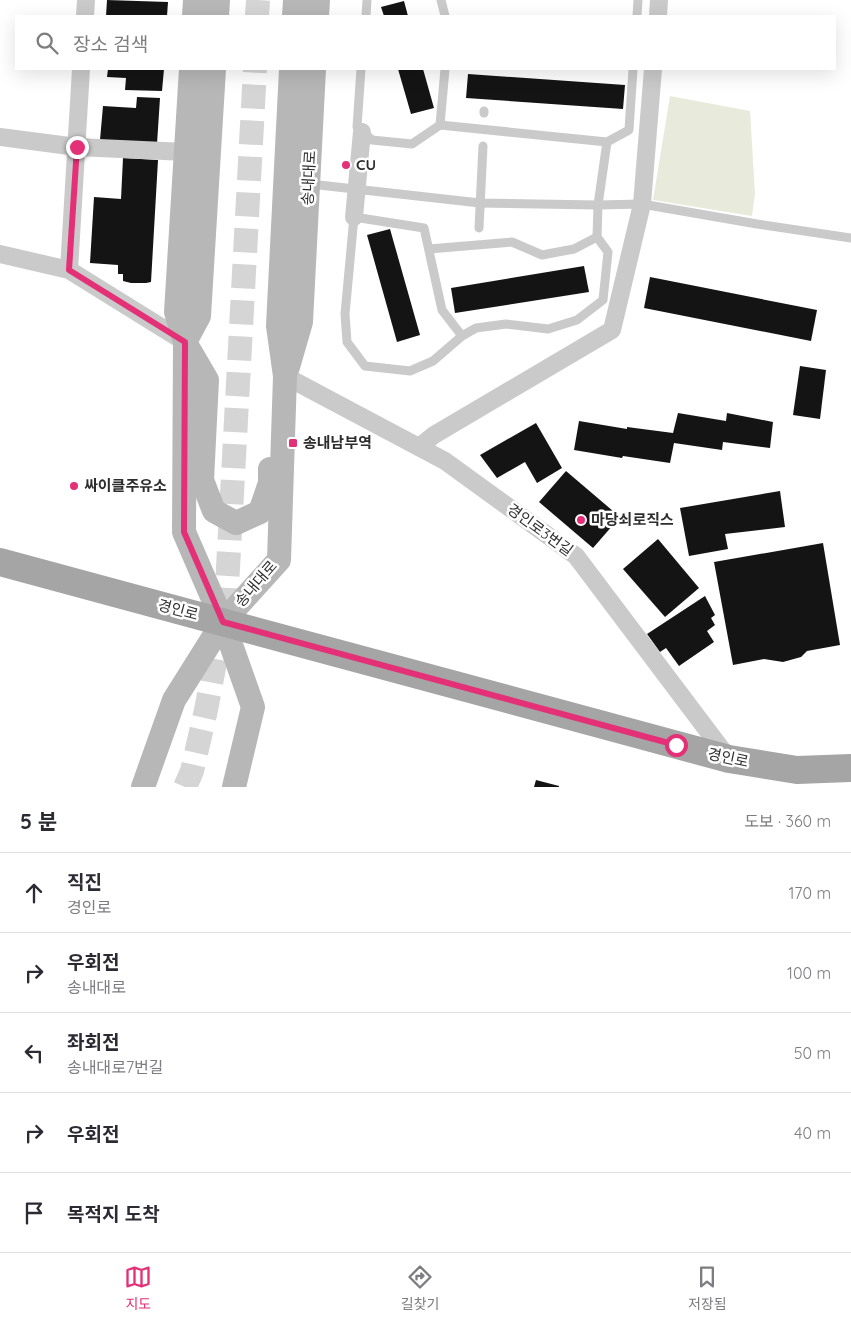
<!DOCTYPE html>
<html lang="ko">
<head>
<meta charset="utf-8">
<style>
  :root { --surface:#fff; --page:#f7f7f7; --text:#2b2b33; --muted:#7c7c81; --line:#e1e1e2; --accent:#e33077 }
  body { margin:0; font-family:Quicksand,"Noto Sans KR",sans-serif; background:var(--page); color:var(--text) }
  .stop { position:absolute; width:15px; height:15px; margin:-11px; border:4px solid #e33077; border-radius:50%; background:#fff }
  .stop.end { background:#e33077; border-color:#fff; box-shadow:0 1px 5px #0008 }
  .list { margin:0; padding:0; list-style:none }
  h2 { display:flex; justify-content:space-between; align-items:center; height:65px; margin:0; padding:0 20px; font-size:21px }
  h2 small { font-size:16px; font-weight:400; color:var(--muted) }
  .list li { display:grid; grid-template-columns:32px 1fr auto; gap:15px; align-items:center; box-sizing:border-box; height:80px; padding:0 20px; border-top:1px solid var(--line) }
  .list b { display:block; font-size:19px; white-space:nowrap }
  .list p { margin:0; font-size:16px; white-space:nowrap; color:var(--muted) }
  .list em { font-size:16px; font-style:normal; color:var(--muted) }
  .icon { flex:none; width:28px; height:28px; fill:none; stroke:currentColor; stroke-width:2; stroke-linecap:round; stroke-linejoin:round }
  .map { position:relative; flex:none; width:851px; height:787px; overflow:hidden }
  .search { position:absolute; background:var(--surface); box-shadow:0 5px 20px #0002; left:15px; right:15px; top:15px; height:55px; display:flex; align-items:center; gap:12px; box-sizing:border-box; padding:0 18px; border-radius:0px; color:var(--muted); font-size:19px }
  .sheet { height:465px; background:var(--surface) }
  nav { display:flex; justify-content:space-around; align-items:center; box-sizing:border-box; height:70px; border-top:1px solid var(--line); background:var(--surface); font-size:14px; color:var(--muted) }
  nav a { display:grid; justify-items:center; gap:2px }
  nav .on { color:var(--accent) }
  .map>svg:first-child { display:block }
</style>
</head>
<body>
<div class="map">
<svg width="851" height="787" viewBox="0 0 851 787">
  <rect width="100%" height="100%" fill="#fff"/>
  <!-- green -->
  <path fill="#e8ebdb" d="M670,96l80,15 5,83 -3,22 -99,-16z"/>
  <!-- building -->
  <g fill="#141414">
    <path d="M107,0l61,2 -1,14h-61z"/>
    <path d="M404,1l4,15h-24l-3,-9z"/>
    <path d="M108,69h56l-2,22 -37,-1 1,-12 -19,-1z"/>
    <path d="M398,69h25l11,39 -23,6z"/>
    <path d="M468,74l157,11 -2,24 -157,-11z"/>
    <path d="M137,97l23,1 -3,46 -57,-4 3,-34 33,2z"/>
    <path d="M123,158l35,2 -7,122 -5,1h-15l-8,-2v-7h-5v-9l-28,-2 4,-66 27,2z"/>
    <path d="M390,229l30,106 -23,7 -30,-107z"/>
    <path d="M584,266l5,26 -134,21 -4,-25z"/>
    <path d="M650,277l167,33 -6,31 -167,-33z"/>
    <path d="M800,366l26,4 -6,49 -27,-4z"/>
    <path d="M678,413l48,8 1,-8 46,9 -3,26 -47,-6 -1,8 -48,-7 -4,20 -47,-7 -1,2 -48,-8 5,-29 48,8v-2l46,6z"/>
    <path d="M536,423l26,45 -25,15 -12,-21 -28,16 -17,-23z"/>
    <path d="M566,471l54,46 -27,31 -54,-46z"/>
    <path d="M780,491l5,36 -60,7 3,15 -39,7 -9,-48z"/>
    <path d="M658,539l41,49 -34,29 -42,-48z"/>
    <path d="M823,543l17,102 -33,6 -6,6 -18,5 -19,-3 -31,6 -19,-103z"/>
    <path d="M705,596l10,19 -4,3 4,7 -8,6 7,11 -35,24 -13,-18 -6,4 -13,-18z"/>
    <path d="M536,780l23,6v1h-25z"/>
  </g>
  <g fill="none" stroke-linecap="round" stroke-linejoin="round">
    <!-- secondary-tunnel -->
    <g stroke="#d5d5d5" stroke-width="24" stroke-dasharray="24 12" stroke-linecap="butt">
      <path d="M257,16l1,-16"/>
      <path d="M185,787l7,-16 14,-61 20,-105 29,-536"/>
    </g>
    <!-- lane -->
    <g stroke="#cacaca" stroke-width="9">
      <path d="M441,0l4,16"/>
      <path d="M366,16l1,-16"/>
      <path d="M637,16l1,-16"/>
      <path d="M361,69l-4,58 15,13 40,4 28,-19 167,17 -9,63 -1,32 11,15 -5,48 -26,20 -29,9 -42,-5 -30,4 -14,8 -29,25 -23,10 -45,-5 -18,-24 -2,-28 9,-97 70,11 18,82 20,26"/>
      <path d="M484,111v2"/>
      <path d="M440,125l5,-56"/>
      <path d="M607,142l22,-12 4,-61"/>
      <path d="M310,184l170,19 118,2 44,-1 115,20 94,14"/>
      <path d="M479,228l4,-82"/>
      <path d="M429,249l83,-7 30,13 32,-6 23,-12"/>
    </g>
    <!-- street -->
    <g stroke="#cacaca" stroke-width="18">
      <path d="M85,16l1,-16"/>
      <path d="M658,16l1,-16"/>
      <path d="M0,137l77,10 109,5"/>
      <path d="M354,217l8,-85"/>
      <path d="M0,254l69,16 116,72"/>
      <path d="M69,270l12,-201"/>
      <path d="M285,376l160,85 131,95 153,203"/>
      <path d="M419,447l15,-12 178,-105 30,-126 11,-135"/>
    </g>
    <!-- secondary -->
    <g stroke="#b7b7b7" stroke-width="24">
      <path d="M194,16l1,-16"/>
      <path d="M217,16l1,-16"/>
      <path d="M294,16l1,-16"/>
      <path d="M317,16l1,-16"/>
      <path d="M191,69l-15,243 9,30 -1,190 39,90 30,85 -19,80"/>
      <path d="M185,342l14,-26 15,-247"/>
      <path d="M186,344l21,36 -5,100 12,31 22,12 24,-11 10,-29v-14"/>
      <path d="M288,367l13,-45 13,-253"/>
      <path d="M143,787l31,-87 49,-78 56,-62 6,-184 -7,-50 13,-257"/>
    </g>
    <!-- primary -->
    <path stroke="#a5a5a5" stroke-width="28" d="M0,562l729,197 68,11 54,-2"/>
  </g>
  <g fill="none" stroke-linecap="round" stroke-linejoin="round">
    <!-- route -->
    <path stroke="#e33077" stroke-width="6" d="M77,147l-8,123 116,72 -1,190 39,90 453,123"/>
  </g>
  <!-- markers -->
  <g fill="#e33077" stroke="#fff" stroke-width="2">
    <circle cx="346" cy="165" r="5"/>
    <rect x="288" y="438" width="10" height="10" rx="2.5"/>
    <circle cx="74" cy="486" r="5"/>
    <circle cx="581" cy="520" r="5"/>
  </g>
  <g text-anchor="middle" stroke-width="5" stroke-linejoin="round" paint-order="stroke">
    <!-- poi labels -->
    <g font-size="15" font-weight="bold" fill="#2d2d2d" stroke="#fff" text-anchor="start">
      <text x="356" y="170">CU</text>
      <text x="303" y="448">송내남부역</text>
      <text x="84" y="491">싸이클주유소</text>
      <text x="591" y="525">마당쇠로직스</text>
    </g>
    <!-- street labels -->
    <g font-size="15" fill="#2d2d2d" stroke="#fff">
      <text transform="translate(309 178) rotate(-87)" y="5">송내대로</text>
      <text transform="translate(540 530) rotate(36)" y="5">경인로3번길</text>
      <text transform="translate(256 584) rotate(-49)" y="5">송내대로</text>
      <text transform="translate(178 610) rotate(15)" y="5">경인로</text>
      <text transform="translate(728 758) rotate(12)" y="5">경인로</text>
    </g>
  </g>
</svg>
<div class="stop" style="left:676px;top:745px"></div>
<div class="stop end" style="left:77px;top:147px"></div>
<div class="search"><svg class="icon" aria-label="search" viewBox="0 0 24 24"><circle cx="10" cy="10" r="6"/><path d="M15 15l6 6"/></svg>장소 검색</div>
</div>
<section class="sheet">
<h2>5 분<small>도보 · 360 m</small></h2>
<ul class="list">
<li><svg class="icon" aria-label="ahead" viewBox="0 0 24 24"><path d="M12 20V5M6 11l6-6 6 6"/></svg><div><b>직진</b><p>경인로</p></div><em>170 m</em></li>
<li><svg class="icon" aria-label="right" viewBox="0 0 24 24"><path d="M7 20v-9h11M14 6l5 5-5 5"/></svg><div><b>우회전</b><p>송내대로</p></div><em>100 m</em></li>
<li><svg class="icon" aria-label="left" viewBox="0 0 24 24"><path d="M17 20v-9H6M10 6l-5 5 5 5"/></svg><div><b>좌회전</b><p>송내대로7번길</p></div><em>50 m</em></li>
<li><svg class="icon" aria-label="right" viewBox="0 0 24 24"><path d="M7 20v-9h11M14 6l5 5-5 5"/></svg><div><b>우회전</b></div><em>40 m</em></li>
<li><svg class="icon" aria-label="arrive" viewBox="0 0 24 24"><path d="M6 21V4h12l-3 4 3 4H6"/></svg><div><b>목적지 도착</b></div></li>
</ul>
</section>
<nav>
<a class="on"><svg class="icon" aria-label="map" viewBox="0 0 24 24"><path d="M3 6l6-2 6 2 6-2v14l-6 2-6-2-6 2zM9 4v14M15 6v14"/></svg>지도</a>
<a><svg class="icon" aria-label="directions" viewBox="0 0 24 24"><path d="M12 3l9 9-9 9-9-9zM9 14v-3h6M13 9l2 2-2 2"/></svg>길찾기</a>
<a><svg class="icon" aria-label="saved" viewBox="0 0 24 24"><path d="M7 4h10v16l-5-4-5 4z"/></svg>저장됨</a>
</nav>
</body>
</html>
